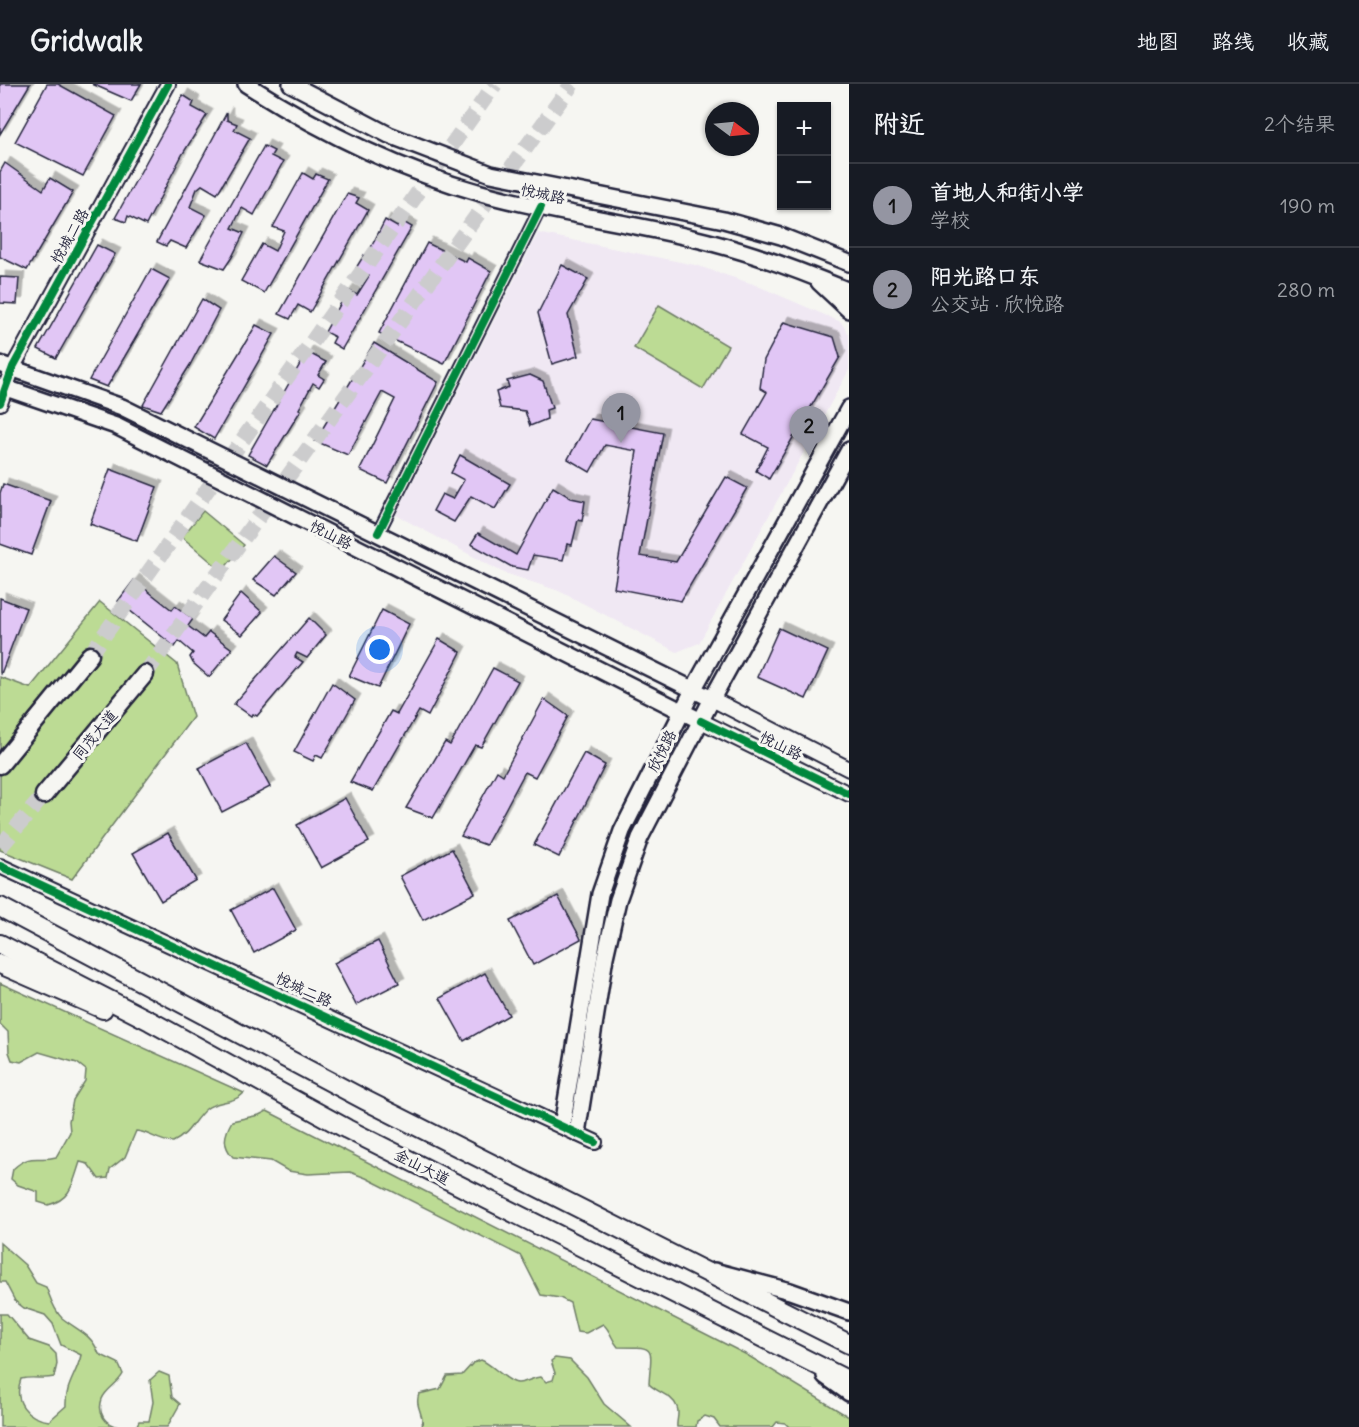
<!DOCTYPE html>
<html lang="zh">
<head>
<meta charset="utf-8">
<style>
  :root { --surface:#171b24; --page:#20242c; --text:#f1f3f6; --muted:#9ea1a6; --line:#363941; --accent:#9495a2 }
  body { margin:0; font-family:Delius,"LXGW WenKai TC",sans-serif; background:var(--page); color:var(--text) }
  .controls { position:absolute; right:18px; top:18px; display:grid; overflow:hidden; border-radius:0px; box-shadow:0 2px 4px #0004 }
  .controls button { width:54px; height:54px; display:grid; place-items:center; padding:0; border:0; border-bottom:2px solid var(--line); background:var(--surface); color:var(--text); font:30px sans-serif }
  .compass { position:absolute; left:705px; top:18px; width:54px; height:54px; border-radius:50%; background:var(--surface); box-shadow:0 2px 4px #0004; rotate:106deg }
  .you { position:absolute; left:380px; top:566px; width:21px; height:21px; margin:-15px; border:4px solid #fff; border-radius:50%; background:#1a73e8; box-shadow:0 0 0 9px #1a73e833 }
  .badge { display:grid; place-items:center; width:39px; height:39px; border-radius:50%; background:var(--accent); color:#111; font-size:20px; font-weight:700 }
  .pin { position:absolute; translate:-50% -50px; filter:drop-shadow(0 2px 3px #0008) }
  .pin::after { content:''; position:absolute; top:32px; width:21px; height:18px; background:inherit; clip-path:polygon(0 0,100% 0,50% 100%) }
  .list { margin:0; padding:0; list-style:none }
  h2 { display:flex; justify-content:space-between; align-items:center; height:78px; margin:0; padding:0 24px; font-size:26px }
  h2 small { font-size:20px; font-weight:400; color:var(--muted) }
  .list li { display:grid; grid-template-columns:39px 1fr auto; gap:18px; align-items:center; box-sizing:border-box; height:84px; padding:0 24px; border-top:2px solid var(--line) }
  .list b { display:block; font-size:22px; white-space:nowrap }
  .list p { margin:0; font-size:20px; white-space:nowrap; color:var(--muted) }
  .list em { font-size:20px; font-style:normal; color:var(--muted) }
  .map { position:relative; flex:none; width:849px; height:1343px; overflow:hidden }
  header { display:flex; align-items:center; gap:36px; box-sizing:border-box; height:84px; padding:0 30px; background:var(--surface); border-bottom:2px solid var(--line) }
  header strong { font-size:28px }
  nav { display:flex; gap:33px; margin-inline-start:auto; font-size:21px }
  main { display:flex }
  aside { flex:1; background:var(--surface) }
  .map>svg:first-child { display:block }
</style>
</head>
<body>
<header>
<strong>Gridwalk</strong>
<nav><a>地图</a><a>路线</a><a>收藏</a></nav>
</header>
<main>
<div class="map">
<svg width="849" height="1343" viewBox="0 0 849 1343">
  <defs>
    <filter id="shadow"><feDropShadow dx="5.5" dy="-5.5" stdDeviation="0" flood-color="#0004"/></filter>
  </defs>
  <rect width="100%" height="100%" fill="#f6f6f2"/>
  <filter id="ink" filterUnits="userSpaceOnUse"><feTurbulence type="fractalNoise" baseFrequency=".0167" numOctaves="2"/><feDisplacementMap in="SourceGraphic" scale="12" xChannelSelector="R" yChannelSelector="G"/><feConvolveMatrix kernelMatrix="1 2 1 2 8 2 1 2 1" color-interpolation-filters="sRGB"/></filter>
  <g filter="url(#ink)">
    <!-- built -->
    <path fill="#f0e8f3" d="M538,149l157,32 58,19 88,38 8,13v35l-150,273 -22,9 -118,-61 -57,-19 -106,-57z"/>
    <!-- green -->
    <g fill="#bcdb94" stroke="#6f7e68" stroke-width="1.5">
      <path d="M659,221l69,41 -25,43 -69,-41z"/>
      <path d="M203,427l41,34 -22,26 -40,-34z"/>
      <path d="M100,518l77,62 16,53 -121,162 -72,-29v-173l30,11z"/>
      <path d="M0,899l244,110c-10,11 -27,7 -38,16 -13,11 -16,25 -33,33 -15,0 -23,-10 -37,-11l-11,26 -15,12 -2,9 -9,1 -11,-15 -8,-2c-7,20 -8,37 -32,43l-10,-3v-10l-20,-7 -7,-6 2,-10c18,-17 24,-7 43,-12l14,-25 -1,-11 4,-21 12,-19 1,-11 -9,-7 -38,-11 -18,10 -9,-2 -3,-8 -1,-20 -8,-8z"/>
      <path d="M267,1027l480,244 102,62v10h-60l-4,-4 -8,-1 -4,5h-53l-6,-8 -9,-3 -8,5 -1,6h-19c-1,-6 3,-13 0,-20 -5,-13 -20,-14 -28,-23 2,-37 9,-37 -31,-37 -7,-8 -7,-16 -15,-23l-17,9 -9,-1 -7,-29 -10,-5 -19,-3 -20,-39 -155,-78 -16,-6 -42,2 -20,-3 -17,-10 -38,-4c-11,-12 -9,-22 -1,-36l27,-6z"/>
      <path d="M0,1159l25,22 11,18 10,4c4,10 8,24 16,31 15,12 30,16 37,36l19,9 5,11c-5,10 -17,15 -21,25 -5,14 3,26 17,28h-119v-113h7l22,26 20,7 7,7 1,10 -3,13c-12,3 -21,-1 -33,2 -8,22 5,39 28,42l17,-15c-1,-21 11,-32 15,-51l-20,-10 -8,-21 -8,-9 -21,-7 -9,-7 -10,-19h-5z"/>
      <path d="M555,1274l15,2 17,17 17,27 27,23h-209c3,-13 -8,-20 -3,-33l21,-5 7,-13 15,-1 11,-12 8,-3c11,4 27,23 37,23 8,0 15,-6 23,-6l5,5 7,-2 2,-7 -4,-12z"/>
      <path d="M159,1288l10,4 3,21 8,7 -13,23h-31l3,-6h10l4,-19 -3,-22z"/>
    </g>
    <!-- building -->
    <g fill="#e1c6f5" stroke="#22223b" stroke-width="1.5" filter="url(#shadow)">
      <path d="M0,0h30l-30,50z"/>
      <path d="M47,0h11l58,32 -33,60 -68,-34z"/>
      <path d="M92,0h49l-10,17z"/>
      <path d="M183,11l11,7 -2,5 15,8 -25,40 -36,70 -18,-9 -2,6 -11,-4z"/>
      <path d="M227,28v8l10,4 -3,6 16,8 -33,56 -15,-9 -5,4 -7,18 16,8 -20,33 -16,-7 -4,5 -9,-4z"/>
      <path d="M264,62l10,5 -3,5 12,6 -29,53 -12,-7 -10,20 12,5 -12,24 -8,12 -24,-9z"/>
      <path d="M5,79l38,27 7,-12 23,14 -46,78 -27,-13v-85z"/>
      <path d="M303,89l10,6 3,-5 12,5 -64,114 -23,-12 21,-37 13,7 9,-20 -11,-4z"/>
      <path d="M347,110l12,4 -3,5 12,7 -58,102 -12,-7 -8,14 -11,-5z"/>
      <path d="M385,136l12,7 3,-7 12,7 -70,122 -10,-6 3,-6 -10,-5 23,-42 9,5 12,-19 -13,-8 8,-13 2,2z"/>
      <path d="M427,159l39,19 2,-4 23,13 -47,93 -65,-31z"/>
      <path d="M97,161l18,9 -59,104 -18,-9z"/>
      <path d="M562,181l26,14 -20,36 10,41 -26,8 -14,-51z"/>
      <path d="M151,185l19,10 -63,108 -18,-7z"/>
      <path d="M0,193l19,1 -2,26 -17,-1z"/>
      <path d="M202,215l17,11 -29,55 -29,46 -18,-6z"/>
      <path d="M784,238l50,15 6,20 -71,122 -13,-8 12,-24 -25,-13 24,-42 -7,-4 4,-28z"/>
      <path d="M256,241l18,9 -60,105 -20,-12z"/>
      <path d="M374,259l64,39 -51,101 -27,-13 35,-71 -13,-7 -34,63 -33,-14z"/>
      <path d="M307,268l19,10 -8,13 6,4 -5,8 -6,-4 -14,26 2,1 -34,55 -19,-10z"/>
      <path d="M530,291l13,6 9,27 -6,2 1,9 -17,7 -5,-15 -25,-3 -4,-16 13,-5 -2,-6z"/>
      <path d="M590,335l73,14 -23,123 36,6 50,-85 21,11 -66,113 -67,-13 23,-137 -32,-6 -15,27 -22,-13z"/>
      <path d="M460,371l50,29 -15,25 -24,-13 -17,26 -21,-11 9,-17 11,5 11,-19 -13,-7z"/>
      <path d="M110,385l47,18 -20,54 -47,-17z"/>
      <path d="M3,400l48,17 -20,54 -31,-11v-51z"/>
      <path d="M553,403l18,11 14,3 -3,20 -4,-1 -6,25 -5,-1 -4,16 -30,-5 -5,15 -16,-3 -41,-23 7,-11 38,22z"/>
      <path d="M274,472l22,16 -20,23 -23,-15z"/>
      <path d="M134,496l38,30 3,-4 18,13 -5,7 16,12 5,-6 23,17 -23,28 -16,-14 -3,-6 3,-4 -14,-12 -4,6 -57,-46z"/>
      <path d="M241,509l21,19 -20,23 -21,-15z"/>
      <path d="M0,514l26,10 -25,66 -1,-1z"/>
      <path d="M382,526l27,14 -31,64 -29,-12z"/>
      <path d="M309,534l17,17 -19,23 -10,-5 -2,4 8,5 -46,54 -4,-2 -2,2 -17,-12z"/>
      <path d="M779,544l49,23 -22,48 -49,-22z"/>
      <path d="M439,555l22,13 -33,64 -9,-5 -46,80 -23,-9 41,-71 6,3z"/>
      <path d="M493,584l25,13 -37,66 -6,-2 -42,73 -27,-10 39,-66 5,3z"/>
      <path d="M332,599l23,17 -33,58 -6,-3 -3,6 -19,-9z"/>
      <path d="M544,615l24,17 -33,61 -10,-5 -39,73 -25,-9 36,-65 6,4z"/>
      <path d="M246,659l24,44 -48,25 -23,-44z"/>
      <path d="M584,669l21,12 -46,92 -25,-12z"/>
      <path d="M345,714l24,44 -48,26 -24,-43z"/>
      <path d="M168,749l28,47 -35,21 -28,-48z"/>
      <path d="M452,765l23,44 -52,27 -23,-44z"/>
      <path d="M273,804l23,42 -42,23 -23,-43z"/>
      <path d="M558,812l23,43 -48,26 -23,-44z"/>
      <path d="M378,857l21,42 -43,22 -22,-42z"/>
      <path d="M485,889l24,42 -45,26 -24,-43z"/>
    </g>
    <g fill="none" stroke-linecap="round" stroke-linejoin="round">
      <!-- primary-tunnel -->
      <g stroke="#cccccd" stroke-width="16" stroke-dasharray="16 8" stroke-linecap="butt">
        <path d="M90,571l405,-571"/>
        <path d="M145,590l427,-590"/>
        <path d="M0,763l44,-52"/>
      </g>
      <defs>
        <path id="minor" d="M378,449l163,-326"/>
        <g id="tertiary">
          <path d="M0,319l13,-36 155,-283"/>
          <path d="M712,615l137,70"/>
          <path d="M701,637l148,73"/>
          <path d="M0,782l595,276"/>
        </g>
        <g id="secondary">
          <path d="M246,0c72,46 152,86 235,109 77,22 158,30 235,51 46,12 90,29 133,47"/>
          <path d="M291,0l98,51 102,39 233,46 57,16 68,27"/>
          <path d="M819,198l30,28"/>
          <path d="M0,280l122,43 590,292"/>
          <path d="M0,302l116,40 585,295"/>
          <path d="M562,1042l38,-232 22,-63 71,-141 156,-282"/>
          <path d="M577,1049l28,-176 13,-57 22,-62 72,-139 137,-249"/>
          <path d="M714,1187l76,20 59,21"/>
          <path d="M825,1292l24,17"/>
        </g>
        <g id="primary">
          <path d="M0,681l90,-110"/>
          <path d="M44,711l101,-121"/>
        </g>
        <g id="trunk">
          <path d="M0,823l365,193 484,244"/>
          <path d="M0,860l150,77 197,108 502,252"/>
          <path d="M0,880l103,45"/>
        </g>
      </defs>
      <!-- minor casing -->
      <use href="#minor" stroke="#22223b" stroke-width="15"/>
      <!-- tertiary casing -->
      <use href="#tertiary" stroke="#22223b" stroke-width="18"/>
      <!-- secondary casing -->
      <use href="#secondary" stroke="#22223b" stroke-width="20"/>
      <!-- primary casing -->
      <use href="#primary" stroke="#22223b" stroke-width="21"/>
      <!-- trunk casing -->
      <use href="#trunk" stroke="#22223b" stroke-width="22"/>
      <!-- minor -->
      <use href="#minor" stroke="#f6f6f2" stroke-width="10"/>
      <!-- tertiary -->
      <use href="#tertiary" stroke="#f6f6f2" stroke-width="14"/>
      <!-- secondary -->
      <use href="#secondary" stroke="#f6f6f2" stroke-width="15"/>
      <!-- primary -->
      <use href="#primary" stroke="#f6f6f2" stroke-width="16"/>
      <!-- trunk -->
      <use href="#trunk" stroke="#f6f6f2" stroke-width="18"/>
      <defs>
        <g id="cycleway">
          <path d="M0,319l13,-36 155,-283"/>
          <path d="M378,449l163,-326"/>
          <path d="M701,637l148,73"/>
          <path d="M0,782l595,276"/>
        </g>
      </defs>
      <!-- cycleway casing -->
      <use href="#cycleway" stroke="#f6f6f2" stroke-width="11"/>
      <!-- cycleway -->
      <use href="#cycleway" stroke="#00873e" stroke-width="8"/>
    </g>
  </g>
  <g text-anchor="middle" stroke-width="6" stroke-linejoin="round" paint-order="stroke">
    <!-- street labels -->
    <g font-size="15" fill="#22223b" stroke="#f6f6f2">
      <text transform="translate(543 110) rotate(12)" y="5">悦城路</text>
      <text transform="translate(70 152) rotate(-61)" y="5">悦城二路</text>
      <text transform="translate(331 451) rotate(27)" y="5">悦山路</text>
      <text transform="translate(95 651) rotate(-50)" y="5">同茂大道</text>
      <text transform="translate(781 662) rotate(26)" y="5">悦山路</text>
      <text transform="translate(662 667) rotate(-63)" y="5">欣悦路</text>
      <text transform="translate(304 906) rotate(25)" y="5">悦城二路</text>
      <text transform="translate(422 1083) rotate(27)" y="5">金山大道</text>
    </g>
  </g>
</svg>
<div class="controls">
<button>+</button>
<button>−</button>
</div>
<svg class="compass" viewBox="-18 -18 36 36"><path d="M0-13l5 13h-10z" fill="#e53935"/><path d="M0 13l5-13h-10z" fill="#9ea1a6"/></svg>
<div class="you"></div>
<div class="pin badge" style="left:621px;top:359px">1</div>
<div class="pin badge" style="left:809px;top:372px">2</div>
</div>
<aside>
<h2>附近<small>2个结果</small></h2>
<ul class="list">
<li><span class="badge">1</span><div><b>首地人和街小学</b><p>学校</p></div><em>190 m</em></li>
<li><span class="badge">2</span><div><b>阳光路口东</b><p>公交站 · 欣悦路</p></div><em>280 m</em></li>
</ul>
</aside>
</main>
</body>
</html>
